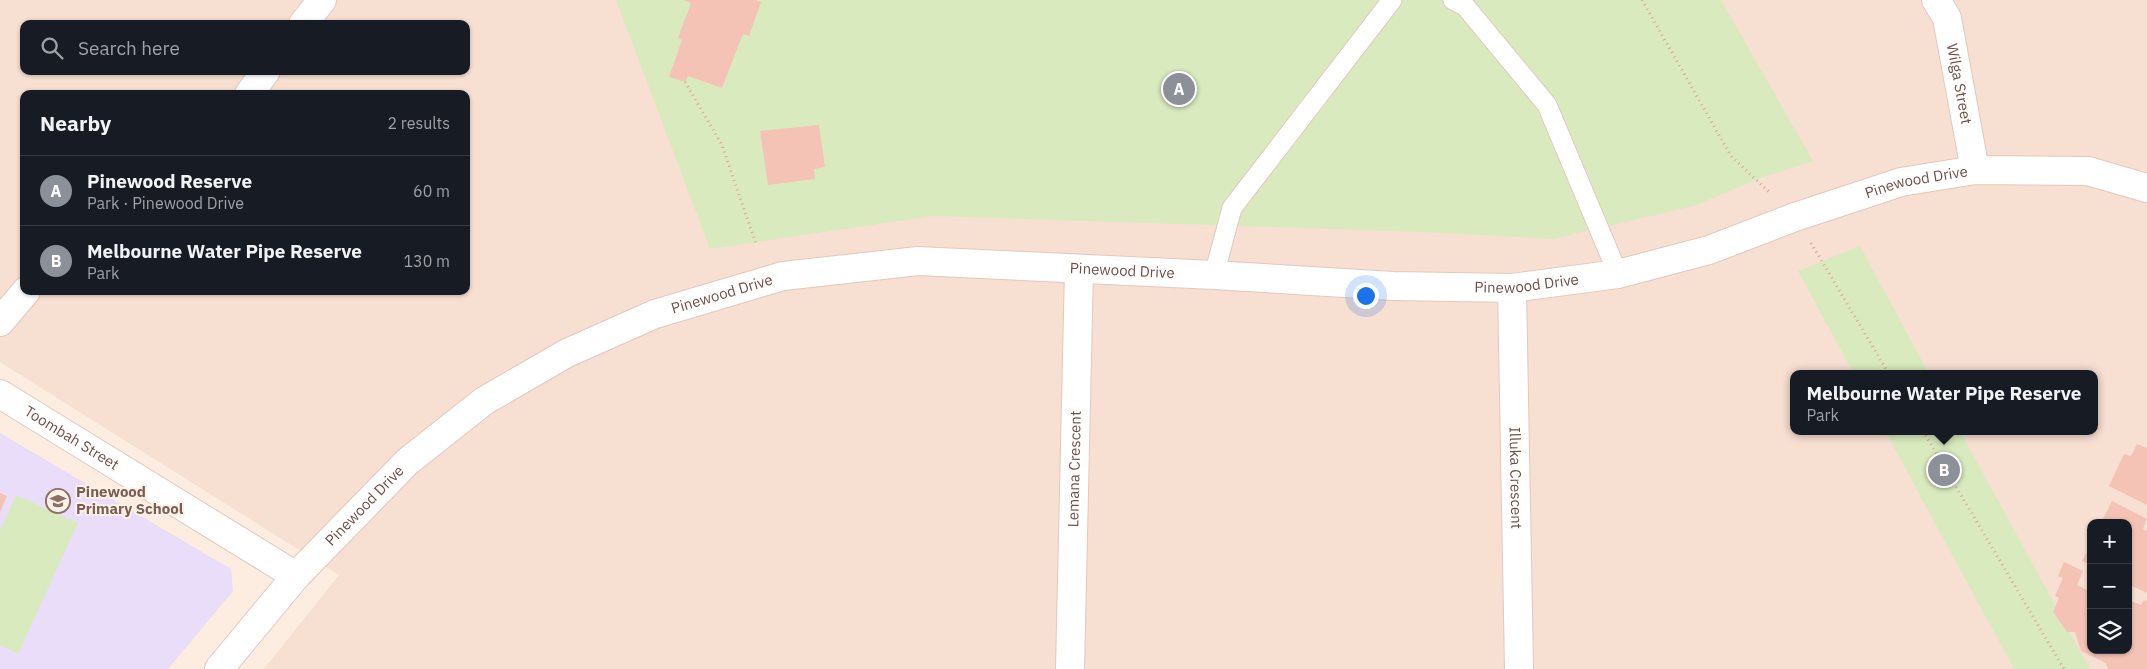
<!DOCTYPE html>
<html lang="en">
<head>
<meta charset="utf-8">
<style>
  :root { --surface:#171b24; --page:#20242c; --text:#f1f3f6; --muted:#9ea1a6; --line:#363941; --accent:#8c9099 }
  body { margin:0; font-family:"IBM Plex Sans",sans-serif; background:var(--page); color:var(--text) }
  .controls { position:absolute; right:15px; bottom:15px; display:grid; overflow:hidden; border-radius:10px; box-shadow:0 1px 4px #0004 }
  .controls button { width:45px; height:45px; display:grid; place-items:center; padding:0; border:0; border-bottom:1px solid var(--line); background:var(--surface); color:var(--text); font:25px sans-serif }
  .you { position:absolute; left:1365px; top:295px; width:18px; height:18px; margin:-12px; border:4px solid #fff; border-radius:50%; background:#1a73e8; box-shadow:0 0 0 8px #1a73e833 }
  .badge { display:grid; place-items:center; width:32px; height:32px; border-radius:50%; background:var(--accent); color:#fff; font-size:16px; font-weight:700 }
  .pin { position:absolute; translate:-50% -50%; border:2px solid #fff; box-shadow:0 1px 5px #0006 }
  .popup { position:absolute; left:1790px; top:370px; width:308px; height:65px; box-sizing:border-box; display:grid; place-content:center; border-radius:10px; background:var(--surface); filter:drop-shadow(0 1px 4px #0005); font-size:16px; white-space:nowrap; color:var(--muted) }
  .popup b { font-size:19px; color:var(--text) }
  .popup::after { content:''; position:absolute; left:50%; top:100%; margin-left:-10px; border:10px solid transparent; border-top-color:var(--surface) }
  .list { margin:0; padding:0; list-style:none }
  h2 { display:flex; justify-content:space-between; align-items:center; height:65px; margin:0; padding:0 20px; font-size:21px }
  h2 small { font-size:16px; font-weight:400; color:var(--muted) }
  .list li { display:grid; grid-template-columns:32px 1fr auto; gap:15px; align-items:center; box-sizing:border-box; height:70px; padding:0 20px; border-top:1px solid var(--line) }
  .list b { display:block; font-size:19px; white-space:nowrap }
  .list p { margin:0; font-size:16px; white-space:nowrap; color:var(--muted) }
  .list em { font-size:16px; font-style:normal; color:var(--muted) }
  .icon { flex:none; width:28px; height:28px; fill:none; stroke:currentColor; stroke-width:2; stroke-linecap:round; stroke-linejoin:round }
  .map { position:relative; flex:none; width:2147px; height:669px; overflow:hidden }
  .search { position:absolute; background:var(--surface); box-shadow:0 1px 4px #0004; left:20px; top:20px; width:450px; height:55px; display:flex; align-items:center; gap:12px; box-sizing:border-box; padding:0 18px; border-radius:10px; color:var(--muted); font-size:19px }
  .panel { position:absolute; background:var(--surface); box-shadow:0 1px 4px #0004; left:20px; top:90px; width:450px; height:205px; border-radius:10px }
  .map>svg:first-child { display:block }
</style>
</head>
<body>
<div class="map">
<svg width="2147" height="669" viewBox="0 0 2147 669">
  <rect width="100%" height="100%" fill="#fdece0"/>
  <!-- residential -->
  <path fill="#f7dfd1" fill-rule="evenodd" d="M0,0h2147v669h-1883l75,-94 -339,-213zM24,24h442v47h-442zM24,94h442v197h-442zM1794,374h300v57h-300zM2091,523h37v127h-37z"/>
  <!-- education -->
  <path fill="#e9ddf9" d="M0,433l231,136 2,22 -65,78h-168z"/>
  <!-- green -->
  <g fill="#d9ebbe">
    <path d="M616,0h1105l92,161 -52,17 -67,28 -141,33 -131,-7 -489,-16 -223,33z"/>
    <path d="M1860,246l69,128h-75l-56,-103z"/>
    <path d="M1885,431h75l130,238h-76z"/>
    <path d="M16,495l62,28 -60,131 -18,-9v-114z"/>
  </g>
  <!-- building -->
  <g fill="#f4c3b6">
    <path d="M683,0h72l6,2 -12,34 -6,-2 -21,54 -34,-12 -3,6 -16,-5 13,-37 -4,-2 13,-35z"/>
    <path d="M819,125l6,42 -11,2 1,10 -47,6 -8,-54z"/>
    <path d="M2137,444l10,4v57l-38,-19 15,-32 7,2z"/>
    <path d="M0,493l7,3 -7,16z"/>
    <path d="M2112,501l35,18 -4,10 4,2v62l-19,-9v-61h-27z"/>
    <path d="M2091,544v21l-9,-4z"/>
    <path d="M2064,562l19,9 -6,14 14,7v58h37v-43l3,-6 10,4 3,-5 3,1v68h-39l-2,-6 -25,-12 -6,-19h-8l-14,-20 6,-14 -4,-2 8,-18 -5,-2z"/>
  </g>
  <g fill="none" stroke-linecap="round" stroke-linejoin="round">
    <defs>
      <g id="lane">
        <path d="M1453,0l12,6 82,99 71,169"/>
        <path d="M1214,275l18,-67 160,-208"/>
      </g>
      <g id="street">
        <path id="s1" d="M1936,0l11,18 28,152"/>
        <path d="M303,24l19,-24"/>
        <path d="M249,94l17,-23"/>
        <path id="s2" d="M1512,288l7,381"/>
        <path d="M0,322l26,-31"/>
        <path id="s3" d="M0,394l296,182"/>
        <path id="s4" d="M219,669l77,-93 111,-114 77,-61 83,-48 88,-39 128,-38 135,-15 296,14 179,11 119,2 106,-14 91,-24 86,-33 106,-35 74,-12 113,1 59,17"/>
        <path id="s5" d="M1070,669l9,-400"/>
      </g>
    </defs>
    <!-- lane casing -->
    <use href="#lane" stroke="#e4c8be" stroke-width="21"/>
    <!-- street casing -->
    <use href="#street" stroke="#e4c8be" stroke-width="30"/>
    <!-- path -->
    <g stroke="#d9a699" stroke-width="3" stroke-dasharray="1 4" stroke-linecap="butt">
      <path d="M1642,0l89,156 40,38"/>
      <path d="M685,82l37,63 34,99"/>
      <path d="M1811,243l78,131"/>
      <path d="M1923,431l141,238"/>
    </g>
    <!-- lane -->
    <use href="#lane" stroke="#fff" stroke-width="19"/>
    <!-- street -->
    <use href="#street" stroke="#fff" stroke-width="28"/>
  </g>
  <!-- icons -->
  <defs>
    <symbol id="school-ring" viewBox="-11 -11 22 22"><circle r="9.5" fill="#fff1e7" stroke="#8d6e63" stroke-width="1.5"/><path d="M0-5L7-2L0 1L-7-2ZM-4 1L0 2.5L4 1V4Q0 6-4 4Z" fill="#8d6e63"/></symbol>
  </defs>
  <g fill-rule="evenodd">
    <use href="#school-ring" x="44" y="487" width="28" height="28"/>
  </g>
  <g text-anchor="middle" stroke-width="4" stroke-linejoin="round" paint-order="stroke">
    <!-- street labels -->
    <g font-size="15" fill="#754e46" stroke="#fff1e7">
      <text dy="5" stroke="none"><textPath href="#s1" startOffset="88">Wilga Street</textPath></text>
      <text dy="5" stroke="none"><textPath href="#s4" startOffset="1854">Pinewood Drive</textPath></text>
      <text dy="5" stroke="none"><textPath href="#s4" startOffset="1044">Pinewood Drive</textPath></text>
      <text dy="5" stroke="none"><textPath href="#s4" startOffset="1449">Pinewood Drive</textPath></text>
      <text dy="5" stroke="none"><textPath href="#s4" startOffset="640">Pinewood Drive</textPath></text>
      <text dy="5" stroke="none"><textPath href="#s3" startOffset="84">Toombah Street</textPath></text>
      <text dy="5" stroke="none"><textPath href="#s5" startOffset="200">Lemana Crescent</textPath></text>
      <text dy="5" stroke="none"><textPath href="#s2" startOffset="190">Illuka Crescent</textPath></text>
      <text dy="5" stroke="none"><textPath href="#s4" startOffset="219">Pinewood Drive</textPath></text>
    </g>
    <!-- education labels -->
    <g font-size="15" font-weight="bold" fill="#785e54" stroke="#fff1e7" text-anchor="start">
      <text x="76" y="497">Pinewood<tspan x="76" dy="17">Primary School</tspan></text>
    </g>
  </g>
</svg>
<div class="controls">
<button>+</button>
<button>−</button>
<button><svg class="icon" aria-label="layers" viewBox="0 0 24 24"><path d="M12 4l9 5-9 5-9-5zM3 14l9 5 9-5"/></svg></button>
</div>
<div class="you"></div>
<div class="pin badge" style="left:1179px;top:89px">A</div>
<div class="pin badge" style="left:1944px;top:470px">B</div>
<div class="popup"><b>Melbourne Water Pipe Reserve</b>Park</div>
<div class="search"><svg class="icon" aria-label="search" viewBox="0 0 24 24"><circle cx="10" cy="10" r="6"/><path d="M15 15l6 6"/></svg>Search here</div>
<section class="panel">
<h2>Nearby<small>2 results</small></h2>
<ul class="list">
<li><span class="badge">A</span><div><b>Pinewood Reserve</b><p>Park · Pinewood Drive</p></div><em>60 m</em></li>
<li><span class="badge">B</span><div><b>Melbourne Water Pipe Reserve</b><p>Park</p></div><em>130 m</em></li>
</ul>
</section>
</div>
</body>
</html>
